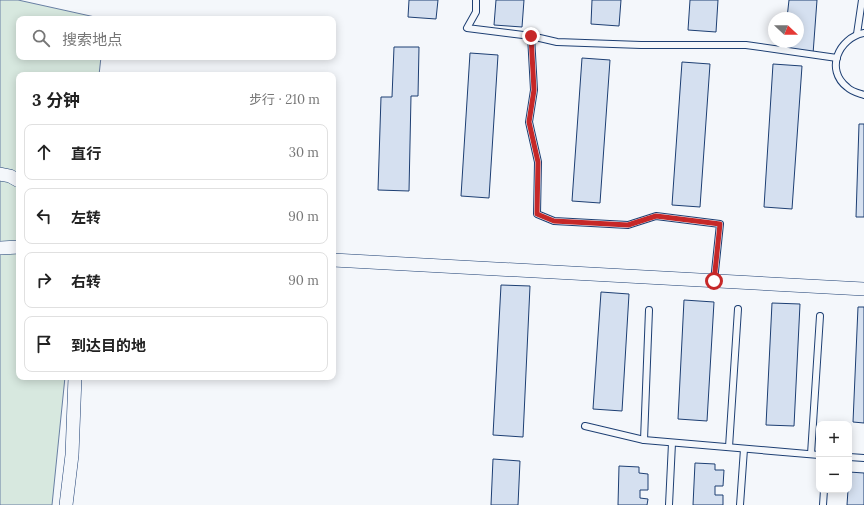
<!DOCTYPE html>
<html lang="zh">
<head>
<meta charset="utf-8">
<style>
  :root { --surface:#fff; --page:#f6f6f6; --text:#222; --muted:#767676; --line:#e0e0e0 }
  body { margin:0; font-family:Lora,"Noto Sans SC",serif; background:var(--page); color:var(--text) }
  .controls { position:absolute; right:12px; bottom:12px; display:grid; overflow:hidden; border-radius:8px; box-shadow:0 2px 10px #0003 }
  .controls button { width:36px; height:36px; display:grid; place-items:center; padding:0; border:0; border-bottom:1px solid var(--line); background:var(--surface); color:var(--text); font:20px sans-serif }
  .compass { position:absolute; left:768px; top:12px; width:36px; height:36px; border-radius:50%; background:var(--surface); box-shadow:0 2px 10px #0003; rotate:112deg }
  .stop { position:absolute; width:12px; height:12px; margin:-9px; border:3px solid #c62828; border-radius:50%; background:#fff }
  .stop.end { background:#c62828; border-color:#fff; box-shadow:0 1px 4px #0008 }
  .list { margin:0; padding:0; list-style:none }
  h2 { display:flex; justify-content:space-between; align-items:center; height:52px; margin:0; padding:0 16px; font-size:17px }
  h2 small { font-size:13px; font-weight:400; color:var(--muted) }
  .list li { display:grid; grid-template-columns:26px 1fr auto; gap:12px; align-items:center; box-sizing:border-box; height:56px; margin:0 8px 8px; padding:0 8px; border:1px solid var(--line); border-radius:8px }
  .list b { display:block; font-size:15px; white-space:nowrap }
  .list em { font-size:13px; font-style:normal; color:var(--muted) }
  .icon { flex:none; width:22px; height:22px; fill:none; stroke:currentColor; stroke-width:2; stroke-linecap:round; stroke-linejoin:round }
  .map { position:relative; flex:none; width:864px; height:505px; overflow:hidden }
  .search { position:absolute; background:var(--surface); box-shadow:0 2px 10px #0003; left:16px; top:16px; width:320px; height:44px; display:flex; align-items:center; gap:10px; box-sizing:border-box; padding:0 14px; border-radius:8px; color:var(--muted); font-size:15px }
  .panel { position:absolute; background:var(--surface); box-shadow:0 2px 10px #0003; left:16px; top:72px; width:320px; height:308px; border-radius:8px }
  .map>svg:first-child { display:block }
</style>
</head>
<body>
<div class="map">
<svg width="864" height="505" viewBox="0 0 864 505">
  <rect width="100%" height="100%" fill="#f4f7fb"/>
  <!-- green -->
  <path fill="#d7e8df" stroke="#687fa3" d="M0,0h18l86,19h-85v38h82l-2,18h-80v302h46l-13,128h-52z"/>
  <!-- building -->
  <g fill="#d5e0f0" stroke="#1d3f73">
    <path d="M409,0h29l-2,19 -28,-2z"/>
    <path d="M496,0h28l-2,27 -28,-2z"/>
    <path d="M592,0h29l-2,26 -28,-2z"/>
    <path d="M690,0h28l-2,32 -28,-2z"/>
    <path d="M789,0h28l-4,54 -28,-2 1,-10h12v-24h-11z"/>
    <path d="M394,47h25l-1,49h-7l-2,95 -31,-1 3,-93h11z"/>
    <path d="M470,53l28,2 -9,143 -28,-2z"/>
    <path d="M582,58l28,2 -10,143 -28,-2z"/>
    <path d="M682,62l28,2 -10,143 -28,-2z"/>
    <path d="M773,64l29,2 -10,143 -28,-2z"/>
    <path d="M859,124h5v93h-8z"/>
    <path d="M501,285l29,1 -7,151 -30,-2z"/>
    <path d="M601,292l28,2 -7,117 -29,-2z"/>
    <path d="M684,300l30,2 -7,119 -29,-2z"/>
    <path d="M772,303l28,1 -6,122 -28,-1z"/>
    <path d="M858,307h6v116l-11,-1z"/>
    <path d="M493,459l27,2 -2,44h-27z"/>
    <path d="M695,463l20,1v6h9l-1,16h-8v9h8v10h-30z"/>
    <path d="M619,466l20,1v6l9,1v16h-8v8l8,1 -1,6h-29z"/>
    <path d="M849,472l15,1v32h-17l1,-15h1z"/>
  </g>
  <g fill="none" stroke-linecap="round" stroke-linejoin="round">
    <defs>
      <g id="lane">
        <path d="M476,0v12l-9,16 64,8 26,6 84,3h105l91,13"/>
        <path d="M864,33c-26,5 -39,37 -17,54 5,5 11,6 17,8"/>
        <path d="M857,34l5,-34"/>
        <path d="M531,36l3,54 -5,32 9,40 -1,52 17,7 74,4 28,-9 64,8 -6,57"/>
        <path d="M585,426l59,14 175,15"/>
        <path d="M644,440l5,-130"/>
        <path d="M729,447l9,-138"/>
        <path d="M811,454l9,-138"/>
        <path d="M849,457l15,1"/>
        <path d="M669,505l3,-62"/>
        <path d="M740,505l4,-56"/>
        <path d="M823,505l1,-15"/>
      </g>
      <g id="street">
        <path d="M0,174l10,2 9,5"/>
        <path d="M0,248l19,-1"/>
        <path d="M333,260l531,29"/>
        <path d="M66,505l6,-50 3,-78"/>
      </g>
    </defs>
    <!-- lane casing -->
    <use href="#lane" stroke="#1d3f73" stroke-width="8"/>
    <!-- street casing -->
    <use href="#street" stroke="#1d3f73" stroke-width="14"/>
    <!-- lane -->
    <use href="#lane" stroke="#f4f7fb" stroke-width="6"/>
    <!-- street -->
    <use href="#street" stroke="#f4f7fb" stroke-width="13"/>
  </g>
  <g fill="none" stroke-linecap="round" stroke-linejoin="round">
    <!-- route -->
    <path stroke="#c62828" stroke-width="5" d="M531,36l3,54 -5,32 9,40 -1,52 17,7 74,4 28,-9 64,8 -6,57"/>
  </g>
</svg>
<div class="controls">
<button>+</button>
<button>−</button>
</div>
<svg class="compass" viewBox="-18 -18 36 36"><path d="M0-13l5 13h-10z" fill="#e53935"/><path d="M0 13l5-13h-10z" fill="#767676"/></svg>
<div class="stop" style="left:714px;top:281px"></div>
<div class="stop end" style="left:531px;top:36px"></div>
<div class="search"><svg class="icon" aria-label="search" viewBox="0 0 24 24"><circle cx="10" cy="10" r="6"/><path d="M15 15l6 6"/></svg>搜索地点</div>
<section class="panel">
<h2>3 分钟<small>步行 · 210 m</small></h2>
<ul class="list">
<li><svg class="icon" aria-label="ahead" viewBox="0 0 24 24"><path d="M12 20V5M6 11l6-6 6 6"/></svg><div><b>直行</b></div><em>30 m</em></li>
<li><svg class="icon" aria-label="left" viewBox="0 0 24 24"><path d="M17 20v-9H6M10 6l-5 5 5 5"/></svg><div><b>左转</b></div><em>90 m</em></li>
<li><svg class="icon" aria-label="right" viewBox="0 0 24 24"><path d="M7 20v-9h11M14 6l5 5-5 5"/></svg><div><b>右转</b></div><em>90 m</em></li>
<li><svg class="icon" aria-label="arrive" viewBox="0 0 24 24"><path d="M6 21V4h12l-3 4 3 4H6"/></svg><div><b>到达目的地</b></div></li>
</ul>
</section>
</div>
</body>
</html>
